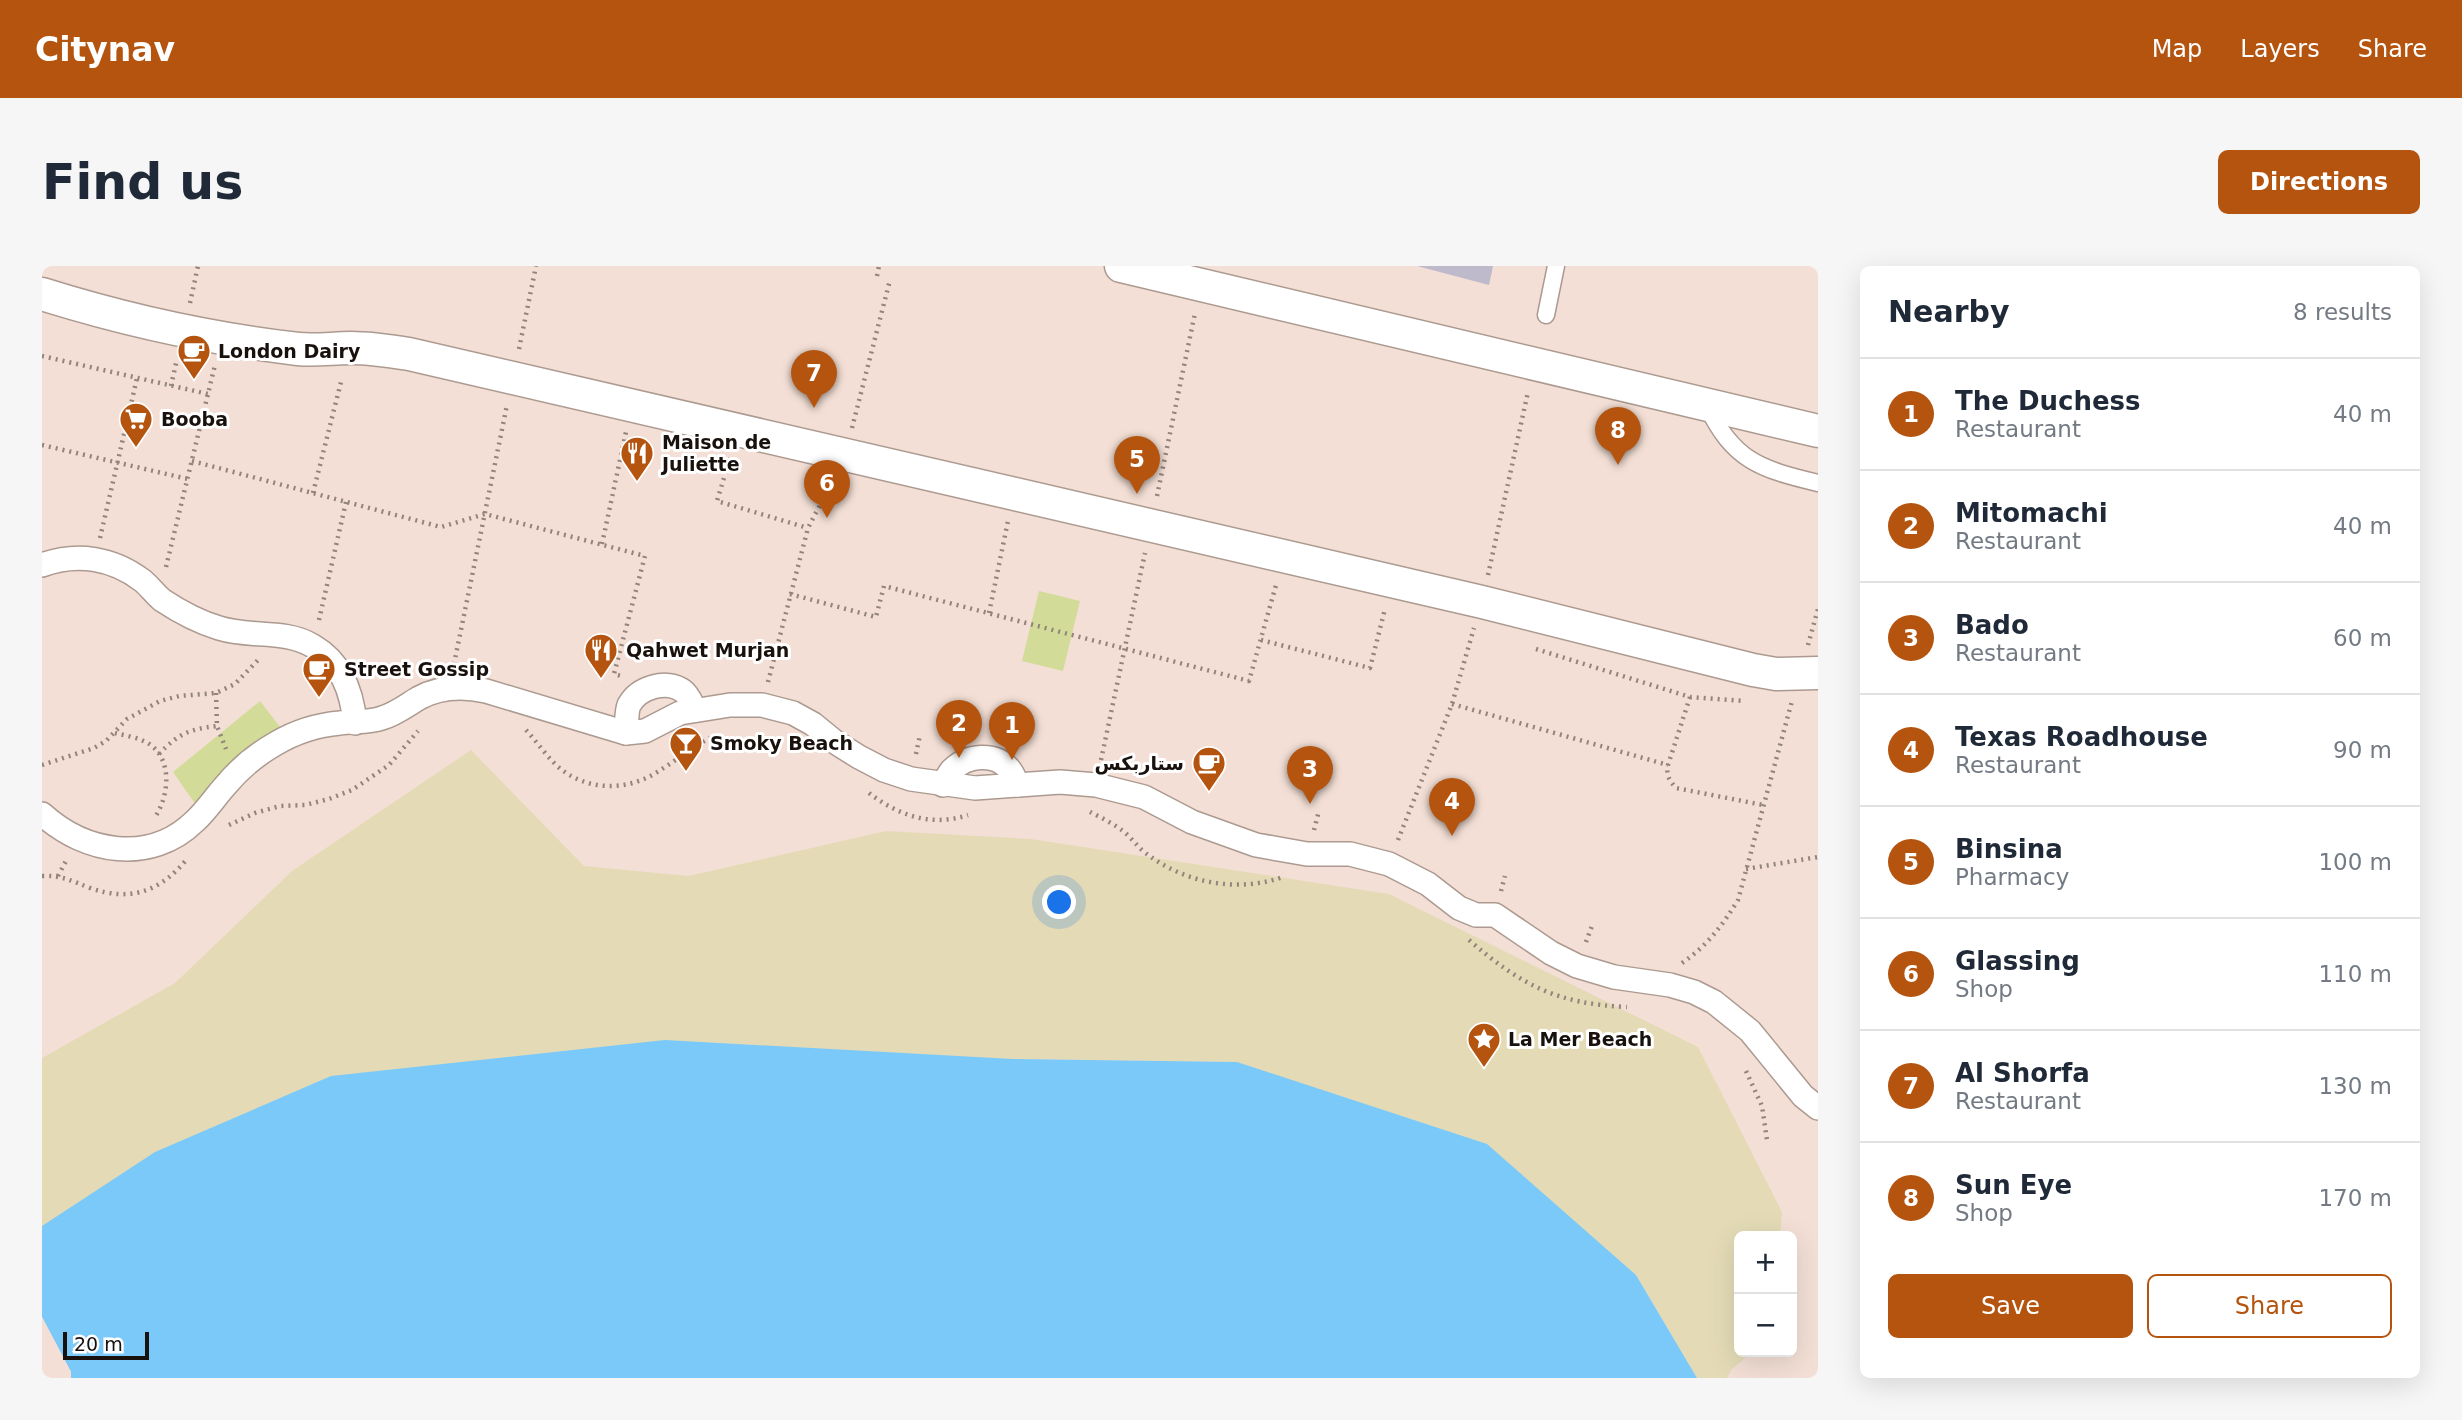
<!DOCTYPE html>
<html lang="en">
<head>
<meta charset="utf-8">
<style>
  :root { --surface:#fff; --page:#f6f6f7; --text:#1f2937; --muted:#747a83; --line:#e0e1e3; --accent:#b4540e }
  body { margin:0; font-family:"DejaVu Sans","Noto Sans Arabic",sans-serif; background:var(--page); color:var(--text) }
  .controls { position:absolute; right:21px; bottom:21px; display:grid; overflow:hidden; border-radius:10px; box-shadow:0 7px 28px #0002 }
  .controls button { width:63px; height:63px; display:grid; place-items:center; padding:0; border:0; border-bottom:2px solid var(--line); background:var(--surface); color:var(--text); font:35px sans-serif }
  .scale { position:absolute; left:21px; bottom:18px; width:86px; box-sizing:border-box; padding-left:7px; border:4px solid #18110e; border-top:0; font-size:19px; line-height:24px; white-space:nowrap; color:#18110e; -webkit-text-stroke:5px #fff; paint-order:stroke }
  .you { position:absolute; left:1018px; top:637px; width:24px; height:24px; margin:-18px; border:5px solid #fff; border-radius:50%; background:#1a73e8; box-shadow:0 0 0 10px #1a73e833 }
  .badge { display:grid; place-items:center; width:46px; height:46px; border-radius:50%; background:var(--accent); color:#fff; font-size:23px; font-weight:700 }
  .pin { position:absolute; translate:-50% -58px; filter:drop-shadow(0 2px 4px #0008) }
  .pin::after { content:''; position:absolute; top:37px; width:24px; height:21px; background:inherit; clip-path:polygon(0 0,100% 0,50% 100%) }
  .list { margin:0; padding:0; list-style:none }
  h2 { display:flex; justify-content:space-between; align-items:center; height:91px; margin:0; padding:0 28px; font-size:30px }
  h2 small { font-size:23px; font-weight:400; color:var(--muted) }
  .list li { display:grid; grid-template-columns:46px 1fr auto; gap:21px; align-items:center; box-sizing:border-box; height:112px; padding:0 28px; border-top:2px solid var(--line) }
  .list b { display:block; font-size:26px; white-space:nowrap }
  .list p { margin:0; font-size:23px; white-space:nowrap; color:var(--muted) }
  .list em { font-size:23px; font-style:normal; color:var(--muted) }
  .actions { display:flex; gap:14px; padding:21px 28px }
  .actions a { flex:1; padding:16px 0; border:2px solid var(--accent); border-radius:10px; text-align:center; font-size:24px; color:var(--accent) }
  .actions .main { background:var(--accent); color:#fff }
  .map { position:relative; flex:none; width:1776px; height:1112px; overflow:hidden; border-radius:10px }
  header { display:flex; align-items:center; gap:42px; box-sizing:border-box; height:98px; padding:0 35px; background:var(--accent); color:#fff }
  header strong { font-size:33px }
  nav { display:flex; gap:38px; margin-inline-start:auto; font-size:24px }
  .intro { display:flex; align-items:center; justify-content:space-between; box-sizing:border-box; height:168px; padding:0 42px }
  h1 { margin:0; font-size:49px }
  .button { padding:18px 32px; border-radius:10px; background:var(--accent); color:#fff; font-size:24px; font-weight:700 }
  main { display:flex; gap:42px; padding:0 42px }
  aside { flex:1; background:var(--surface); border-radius:10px; box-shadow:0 7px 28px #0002 }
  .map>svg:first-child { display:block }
</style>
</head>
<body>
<header>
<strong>Citynav</strong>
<nav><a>Map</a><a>Layers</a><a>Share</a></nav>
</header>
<div class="intro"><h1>Find us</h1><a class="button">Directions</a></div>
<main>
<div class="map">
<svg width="1776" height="1112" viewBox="0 0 1776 1112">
  <rect width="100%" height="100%" fill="#f3dfd5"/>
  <!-- green -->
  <g fill="#d2dc98">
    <path d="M997,325l41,10 -17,70 -41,-10z"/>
    <path d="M218,435l24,31 -86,76 -25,-36z"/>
  </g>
  <!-- sand -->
  <path fill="#e4dbb6" d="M429,484l113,116 105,10 197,-45 145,8 358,55 309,153 84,165 -2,24h-41v116h13l-21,18 -4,8h-30l-61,-103 -399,-213 -224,-3 -971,169v-170l133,-75 117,-112z"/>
  <!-- water -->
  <path fill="#7bc9f8" d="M623,774l348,19 224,3 250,82 149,131 61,103h-1626v-6l-29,-55v-91l113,-74 176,-76z"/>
  <!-- pier -->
  <path fill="#f3dfd5" d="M0,1051l29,55v6h-4v-5l-25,-48z"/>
  <!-- building -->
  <path fill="#beb9cb" d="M1375,0h76l-4,19z"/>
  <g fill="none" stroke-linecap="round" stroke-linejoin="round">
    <defs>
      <g id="service">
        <path d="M1504,49l10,-49"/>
        <path d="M1664,138c27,57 54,65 112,79"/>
      </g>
      <g id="pedestrian">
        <path d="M0,299c35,-13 71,-7 101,16 7,6 12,13 19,19 18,12 37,22 57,28 31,10 66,1 94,18 29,17 39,46 42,77"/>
        <path d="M584,467c1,-8 0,-21 3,-28 10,-18 38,-26 54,-14 6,4 9,14 12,19"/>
        <path d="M901,519c3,-5 5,-11 9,-15 15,-15 43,-18 57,-1 4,4 6,11 9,16"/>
        <path d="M0,548c43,39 108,51 153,7 12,-11 20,-24 31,-36 14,-17 30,-30 49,-41 20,-12 42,-19 65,-21 14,-2 28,0 42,-5 14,-4 25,-13 37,-20 22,-12 44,-12 67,-7l140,42 19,-2 35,-18 50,-8h32l31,8 20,11 22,18 24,15 25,13 27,9 64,9 85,-6 36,3 48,12 48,25 64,23 51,9h43l39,10 39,20 31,24 17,7h19l56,38 26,13 37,11 56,8 24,7 20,10 36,29 53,65 15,12"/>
      </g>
      <g id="minor">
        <path d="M1079,0l697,165"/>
        <path d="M0,28c83,26 169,45 256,55 18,2 35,-1 53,-1 20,0 39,3 58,6l1073,248 271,68 23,4 42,-1"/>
      </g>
    </defs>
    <!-- service casing -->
    <use href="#service" stroke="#ac9a90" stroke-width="19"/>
    <!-- pedestrian casing -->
    <use href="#pedestrian" stroke="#ac9a90" stroke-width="26"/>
    <!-- minor casing -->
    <use href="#minor" stroke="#ac9a90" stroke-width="35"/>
    <!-- path -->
    <g stroke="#92847d" stroke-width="4.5" stroke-dasharray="2 5" stroke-linecap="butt">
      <path d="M835,10l2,-10"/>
      <path d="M148,37l8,-37"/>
      <path d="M477,83l17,-83"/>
      <path d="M0,90l166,38"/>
      <path d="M129,120l6,-27"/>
      <path d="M810,162l38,-148"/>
      <path d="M0,179l146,34"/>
      <path d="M688,192l-13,43 91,27"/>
      <path d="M150,195l249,66 44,-13 160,42 -31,118 7,2"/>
      <path d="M271,227l29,-115"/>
      <path d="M1115,230l38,-183"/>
      <path d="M58,272l37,-160"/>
      <path d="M560,278l24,-112"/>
      <path d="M124,301l49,-202"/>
      <path d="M1446,309l40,-183"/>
      <path d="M748,328l86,23 8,-31 365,95 27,-96"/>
      <path d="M947,347l19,-92"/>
      <path d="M277,354l27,-118"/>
      <path d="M1219,374l109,28 15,-59"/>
      <path d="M1766,379l10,-36"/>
      <path d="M1494,383l154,48 54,4"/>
      <path d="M412,398l53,-259"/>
      <path d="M726,416l40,-154 24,-46"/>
      <path d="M174,427l1,33 9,23"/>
      <path d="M1648,431l-22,68c-2,10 1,15 8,23l87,17"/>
      <path d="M1410,438l216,61"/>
      <path d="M484,464c12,13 23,30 36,40 31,23 70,20 100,-1 18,-11 35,-26 55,-34"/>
      <path d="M73,467c12,3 27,5 37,13 21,17 16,52 3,71"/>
      <path d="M117,488c19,-20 30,-25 58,-28"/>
      <path d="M874,488l4,-19"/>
      <path d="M1059,494l44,-207"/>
      <path d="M0,499l52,-17 12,-7 21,-22 33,-18 19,-5 37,-3 19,-9 23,-24"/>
      <path d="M827,527c30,23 63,34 99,22"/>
      <path d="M1048,546c10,5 24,12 33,19 9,7 15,17 24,23 38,29 90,39 136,23"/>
      <path d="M187,559l26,-12 25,-7 25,-1 24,-6 23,-9 37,-25 29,-34"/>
      <path d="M1272,564l5,-19"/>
      <path d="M1356,574l54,-136 22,-76"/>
      <path d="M1704,603l72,-12"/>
      <path d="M0,610c19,-1 30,5 48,12 40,14 70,4 97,-29"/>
      <path d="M16,610l9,-17"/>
      <path d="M1459,625l4,-15"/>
      <path d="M1427,674c52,45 88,64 158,67"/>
      <path d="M1544,676l7,-19"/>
      <path d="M1640,697c25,-17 40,-37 56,-63l54,-199"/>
      <path d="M1704,805l16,35 5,34"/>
      <path d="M1775,1112l1,-1"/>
    </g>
    <!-- service -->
    <use href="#service" stroke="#fff" stroke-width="16"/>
    <!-- pedestrian -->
    <use href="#pedestrian" stroke="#fff" stroke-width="23"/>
    <!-- minor -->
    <use href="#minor" stroke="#fff" stroke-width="32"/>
  </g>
  <!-- icons -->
  <defs>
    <symbol id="cafe-pin" viewBox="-11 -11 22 30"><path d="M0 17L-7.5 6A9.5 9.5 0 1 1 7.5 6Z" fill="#b4540e" stroke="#fff"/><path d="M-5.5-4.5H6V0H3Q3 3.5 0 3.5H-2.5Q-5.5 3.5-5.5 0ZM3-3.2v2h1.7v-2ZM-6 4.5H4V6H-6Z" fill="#fff"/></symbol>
    <symbol id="supermarket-pin" viewBox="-11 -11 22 30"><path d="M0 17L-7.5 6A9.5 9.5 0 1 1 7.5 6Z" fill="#b4540e" stroke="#fff"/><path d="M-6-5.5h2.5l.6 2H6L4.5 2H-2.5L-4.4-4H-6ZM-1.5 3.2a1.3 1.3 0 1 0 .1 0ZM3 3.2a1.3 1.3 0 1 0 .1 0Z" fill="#fff"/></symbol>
    <symbol id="restaurant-pin" viewBox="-11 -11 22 30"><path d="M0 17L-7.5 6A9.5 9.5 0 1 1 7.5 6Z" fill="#b4540e" stroke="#fff"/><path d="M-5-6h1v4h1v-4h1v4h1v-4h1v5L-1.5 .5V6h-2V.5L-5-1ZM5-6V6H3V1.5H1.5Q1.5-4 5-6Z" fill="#fff"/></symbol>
    <symbol id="bar-pin" viewBox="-11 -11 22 30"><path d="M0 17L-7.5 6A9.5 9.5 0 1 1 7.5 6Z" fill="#b4540e" stroke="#fff"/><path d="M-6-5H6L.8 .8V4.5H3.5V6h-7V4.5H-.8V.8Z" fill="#fff"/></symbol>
    <symbol id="sight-pin" viewBox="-11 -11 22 30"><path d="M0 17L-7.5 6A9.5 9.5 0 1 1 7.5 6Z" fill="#b4540e" stroke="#fff"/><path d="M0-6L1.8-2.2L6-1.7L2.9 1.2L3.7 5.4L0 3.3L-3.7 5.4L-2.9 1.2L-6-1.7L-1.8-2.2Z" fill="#fff"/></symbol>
  </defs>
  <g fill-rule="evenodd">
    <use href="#cafe-pin" x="133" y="66" width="38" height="52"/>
    <use href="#supermarket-pin" x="75" y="134" width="38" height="52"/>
    <use href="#restaurant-pin" x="576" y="168" width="38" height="52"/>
    <use href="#restaurant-pin" x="540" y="365" width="38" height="52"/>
    <use href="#cafe-pin" x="258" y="384" width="38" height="52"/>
    <use href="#bar-pin" x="625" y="458" width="38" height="52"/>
    <use href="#cafe-pin" x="1148" y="478" width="38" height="52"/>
    <use href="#sight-pin" x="1423" y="754" width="38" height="52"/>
  </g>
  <g text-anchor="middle" stroke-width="6" stroke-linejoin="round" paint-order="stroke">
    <!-- poi labels -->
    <g font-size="19" font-weight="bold" fill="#18110e" stroke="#fff" text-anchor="start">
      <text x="176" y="92">London Dairy</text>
      <text x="119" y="160">Booba</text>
      <text x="620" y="183">Maison de<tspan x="620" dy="22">Juliette</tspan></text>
      <text x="584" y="391">Qahwet Murjan</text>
      <text x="302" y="410">Street Gossip</text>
      <text x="668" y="484">Smoky Beach</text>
      <text x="1142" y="504" text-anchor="end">ستاربكس</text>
      <text x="1466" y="780">La Mer Beach</text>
    </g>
  </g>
</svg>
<div class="controls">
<button>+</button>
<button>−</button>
</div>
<div class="scale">20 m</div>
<div class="you"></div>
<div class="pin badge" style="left:970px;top:494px">1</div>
<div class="pin badge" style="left:917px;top:492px">2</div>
<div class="pin badge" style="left:1268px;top:538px">3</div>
<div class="pin badge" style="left:1410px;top:570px">4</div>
<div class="pin badge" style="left:1095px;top:228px">5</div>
<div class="pin badge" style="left:785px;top:252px">6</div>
<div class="pin badge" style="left:772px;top:142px">7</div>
<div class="pin badge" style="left:1576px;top:199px">8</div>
</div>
<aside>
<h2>Nearby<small>8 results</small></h2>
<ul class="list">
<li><span class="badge">1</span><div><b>The Duchess</b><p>Restaurant</p></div><em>40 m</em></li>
<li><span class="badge">2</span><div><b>Mitomachi</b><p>Restaurant</p></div><em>40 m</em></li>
<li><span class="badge">3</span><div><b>Bado</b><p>Restaurant</p></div><em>60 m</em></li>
<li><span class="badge">4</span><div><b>Texas Roadhouse</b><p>Restaurant</p></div><em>90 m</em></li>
<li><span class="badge">5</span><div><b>Binsina</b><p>Pharmacy</p></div><em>100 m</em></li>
<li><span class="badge">6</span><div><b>Glassing</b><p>Shop</p></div><em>110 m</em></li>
<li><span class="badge">7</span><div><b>Al Shorfa</b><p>Restaurant</p></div><em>130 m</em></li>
<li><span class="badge">8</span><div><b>Sun Eye</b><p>Shop</p></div><em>170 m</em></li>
</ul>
<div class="actions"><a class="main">Save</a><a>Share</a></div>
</aside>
</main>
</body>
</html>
